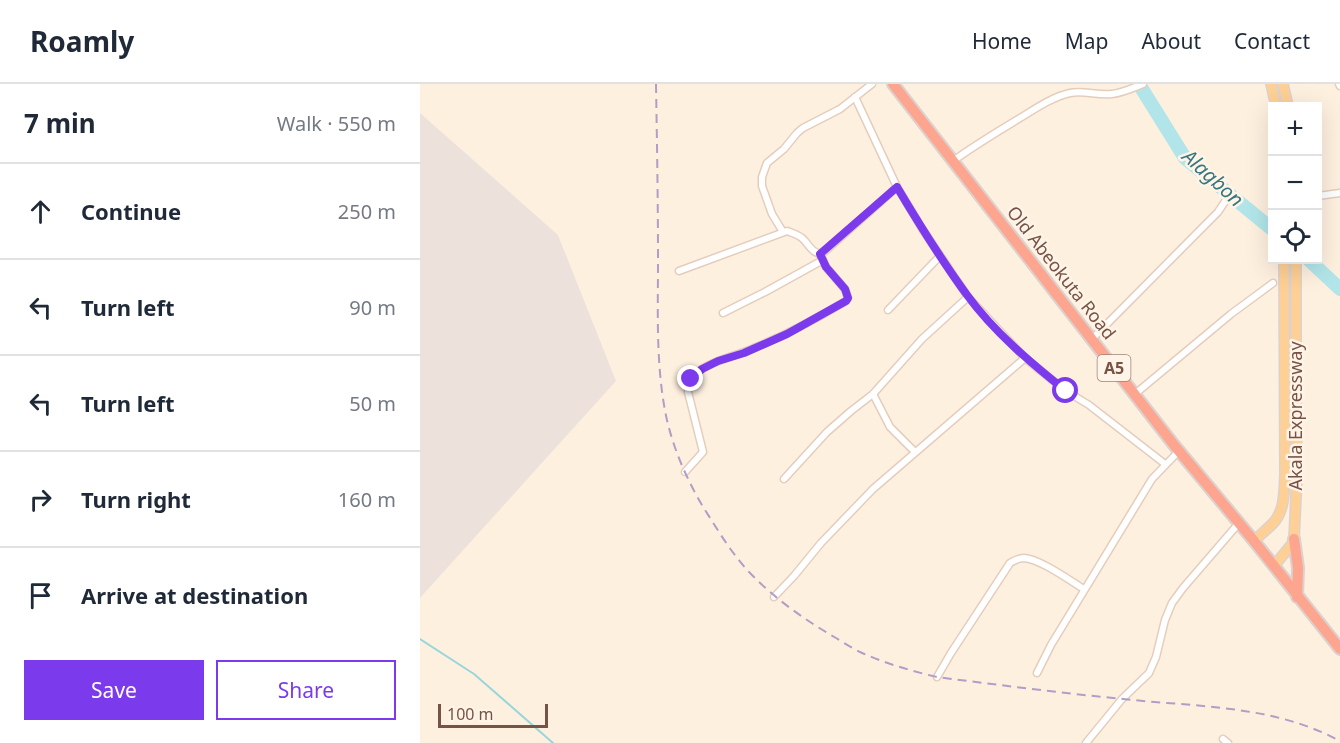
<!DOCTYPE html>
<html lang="en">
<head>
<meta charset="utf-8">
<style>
  :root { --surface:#fff; --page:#f2f2f3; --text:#1f2937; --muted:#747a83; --line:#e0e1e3; --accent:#7c3aed }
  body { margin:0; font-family:"Noto Sans",sans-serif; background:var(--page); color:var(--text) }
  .controls { position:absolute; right:18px; top:18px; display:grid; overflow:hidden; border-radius:0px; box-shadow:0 6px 24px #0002 }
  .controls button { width:54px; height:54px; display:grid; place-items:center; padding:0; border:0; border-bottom:2px solid var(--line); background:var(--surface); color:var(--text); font:30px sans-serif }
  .scale { position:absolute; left:18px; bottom:15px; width:110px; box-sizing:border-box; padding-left:6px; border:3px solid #765345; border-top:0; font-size:16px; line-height:21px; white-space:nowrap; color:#765345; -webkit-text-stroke:4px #fff4e7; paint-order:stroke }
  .stop { position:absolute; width:18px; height:18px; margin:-14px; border:4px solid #7c3aed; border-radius:50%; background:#fff }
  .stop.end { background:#7c3aed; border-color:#fff; box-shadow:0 2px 6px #0008 }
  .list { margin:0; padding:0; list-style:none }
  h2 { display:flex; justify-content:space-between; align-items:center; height:78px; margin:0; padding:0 24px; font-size:26px }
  h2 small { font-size:20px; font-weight:400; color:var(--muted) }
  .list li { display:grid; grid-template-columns:39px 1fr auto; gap:18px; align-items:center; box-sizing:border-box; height:96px; padding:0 24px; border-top:2px solid var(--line) }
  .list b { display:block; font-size:22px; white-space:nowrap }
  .list em { font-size:20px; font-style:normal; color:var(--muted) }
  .actions { display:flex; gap:12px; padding:18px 24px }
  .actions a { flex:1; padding:14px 0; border:2px solid var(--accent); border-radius:0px; text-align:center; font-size:21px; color:var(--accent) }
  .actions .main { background:var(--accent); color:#fff }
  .icon { flex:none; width:33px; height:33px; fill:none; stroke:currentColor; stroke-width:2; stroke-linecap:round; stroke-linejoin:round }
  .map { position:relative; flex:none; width:920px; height:659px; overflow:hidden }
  header { display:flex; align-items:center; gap:36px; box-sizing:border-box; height:84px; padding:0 30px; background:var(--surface); border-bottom:2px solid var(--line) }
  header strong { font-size:28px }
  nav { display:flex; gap:33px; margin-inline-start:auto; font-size:21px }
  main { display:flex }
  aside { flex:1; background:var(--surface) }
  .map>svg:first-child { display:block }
</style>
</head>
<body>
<header>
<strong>Roamly</strong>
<nav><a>Home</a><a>Map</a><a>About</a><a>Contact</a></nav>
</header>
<main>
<aside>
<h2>7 min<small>Walk · 550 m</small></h2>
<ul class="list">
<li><svg class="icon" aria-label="ahead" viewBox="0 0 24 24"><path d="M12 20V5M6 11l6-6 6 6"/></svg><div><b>Continue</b></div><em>250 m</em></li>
<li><svg class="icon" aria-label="left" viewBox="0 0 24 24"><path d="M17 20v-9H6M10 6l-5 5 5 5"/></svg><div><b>Turn left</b></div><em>90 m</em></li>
<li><svg class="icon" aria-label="left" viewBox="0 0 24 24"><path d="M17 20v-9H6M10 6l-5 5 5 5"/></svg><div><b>Turn left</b></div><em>50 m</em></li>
<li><svg class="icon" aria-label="right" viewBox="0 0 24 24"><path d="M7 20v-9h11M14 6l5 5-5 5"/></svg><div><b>Turn right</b></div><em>160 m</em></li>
<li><svg class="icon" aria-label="arrive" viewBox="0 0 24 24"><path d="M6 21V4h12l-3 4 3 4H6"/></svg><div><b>Arrive at destination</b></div></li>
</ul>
<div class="actions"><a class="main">Save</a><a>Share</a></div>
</aside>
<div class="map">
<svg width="920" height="659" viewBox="0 0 920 659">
  <rect width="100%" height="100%" fill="#fef0df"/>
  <!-- industrial -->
  <path fill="#ece2db" d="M0,29l138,122 58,146 -196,217z"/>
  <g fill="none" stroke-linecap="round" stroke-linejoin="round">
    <!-- stream -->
    <path stroke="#98d6db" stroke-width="2" d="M0,555l54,35 79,69"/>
    <!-- river -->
    <g stroke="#b2e5e9" stroke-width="14">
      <path d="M722,5l43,69 87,71"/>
      <path d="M889,176l31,29"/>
    </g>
    <defs>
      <g id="street">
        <path d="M919,0l1,2"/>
        <path d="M435,13l42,90 26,43 45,67 57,61 41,33 23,14 76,59"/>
        <path d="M533,77c22,-16 44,-29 67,-43 15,-9 32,-21 50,-25 14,-3 28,3 42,1 10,-1 21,-6 31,-10"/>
        <path d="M898,112l22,-3"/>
        <path d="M363,148l-11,-18 -10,-28v-9l5,-14 17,-14 13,-16 6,-5 37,-19 32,-25"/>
        <path d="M259,187l108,-40c5,2 10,3 15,7 7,6 9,15 20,16l75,-67"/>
        <path d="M468,226l52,-54"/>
        <path d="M303,229l42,-21 58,-32"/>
        <path d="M672,255l126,-127 10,-15"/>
        <path d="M453,310l17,33 25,25"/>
        <path d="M715,310l96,-80 42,-31"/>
        <path d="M265,388l18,-20 -15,-60c0,-7 1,-13 6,-17 17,-15 40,-18 60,-27 32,-13 62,-29 92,-47l2,-3 -3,-9 -19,-22 -6,-13"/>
        <path d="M364,395l43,-47 24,-21 22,-17 49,-55 46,-42"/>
        <path d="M354,513l20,-21 27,-33 52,-54 152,-131"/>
        <path d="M617,589l14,-28 101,-166 27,-28"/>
        <path d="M517,593l14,-24 59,-90c5,-3 8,-5 14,-5 16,1 45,22 60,31"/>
        <path d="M803,655l5,4"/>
        <path d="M666,659l36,-44 27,-26 7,-16 9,-37 7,-17 11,-15 56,-65"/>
      </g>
      <g id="primary">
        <path d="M851,0l5,22"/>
        <path d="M863,0l5,22"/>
        <path d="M834,457c7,-7 15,-13 21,-20 10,-13 9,-31 10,-46l-1,-215"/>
        <path d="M854,482l18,-22 2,-5 3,-64 -1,-95v-120"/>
      </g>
      <g id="highway">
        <path d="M473,0l281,361 80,96 86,108"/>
        <path d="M874,455l4,29 -1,29"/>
      </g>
    </defs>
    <!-- street casing -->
    <use href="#street" stroke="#e5cdbd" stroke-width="9"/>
    <!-- primary casing -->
    <use href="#primary" stroke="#dbd2cf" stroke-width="12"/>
    <!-- highway casing -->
    <use href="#highway" stroke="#dbd2cf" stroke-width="14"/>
    <!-- street -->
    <use href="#street" stroke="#fff" stroke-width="6"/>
    <!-- primary -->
    <use href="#primary" stroke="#ffd095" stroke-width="9"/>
    <!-- highway -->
    <use href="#highway" stroke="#fea590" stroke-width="10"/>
    <!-- rail -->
    <path stroke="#b19ec7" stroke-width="2" stroke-dasharray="9 6" stroke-linecap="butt" d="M236,0c1,59 2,118 2,177 0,48 -2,96 6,144 6,37 22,74 41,105 14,22 27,44 45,63 25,26 55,47 86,65 8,5 16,10 24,14 24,11 51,19 77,25 62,8 124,16 186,22 73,8 151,6 217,42"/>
  </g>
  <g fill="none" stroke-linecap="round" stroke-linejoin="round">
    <!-- route -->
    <path stroke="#7c3aed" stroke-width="8" d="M271,295l11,-10 16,-8 26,-8 43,-19 59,-33 2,-3 -3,-9 -19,-22 -6,-13 77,-67c22,37 45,74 70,108 27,37 64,68 99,96"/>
  </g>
  <g text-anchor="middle" stroke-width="5" stroke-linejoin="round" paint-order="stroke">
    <!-- shield labels -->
    <rect fill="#fff4e7" stroke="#9f8376" stroke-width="1.5" x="677.5" y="271" width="33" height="26" rx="4.5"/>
    <g font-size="16" font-weight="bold" fill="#765345">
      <text x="694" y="290">A5</text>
    </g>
    <!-- street labels -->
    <g font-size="18" fill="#765345" stroke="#fff4e7">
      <text transform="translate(641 189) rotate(52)" y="6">Old Abeokuta Road</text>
      <text transform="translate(876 332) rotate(-90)" y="6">Akala Expressway</text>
    </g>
    <!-- water labels -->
    <g font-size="20" font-style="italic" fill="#37777e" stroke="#fff4e7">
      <text transform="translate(793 94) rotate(42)" y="7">Alagbon</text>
    </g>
  </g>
</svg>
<div class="controls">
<button>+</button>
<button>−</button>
<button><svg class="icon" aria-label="locate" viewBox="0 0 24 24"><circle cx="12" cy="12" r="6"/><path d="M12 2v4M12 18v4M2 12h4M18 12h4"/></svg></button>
</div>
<div class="scale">100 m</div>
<div class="stop" style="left:646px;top:307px"></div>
<div class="stop end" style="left:271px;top:295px"></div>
</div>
</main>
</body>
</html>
